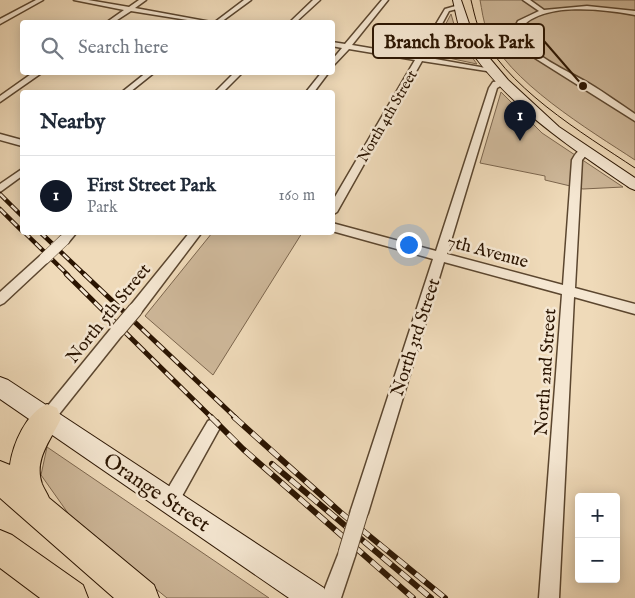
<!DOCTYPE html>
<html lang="en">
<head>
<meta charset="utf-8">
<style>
  :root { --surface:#fff; --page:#f6f6f7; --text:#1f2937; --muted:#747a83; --line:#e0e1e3; --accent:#111827 }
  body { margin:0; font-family:"IM FELL English",serif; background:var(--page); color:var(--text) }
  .controls { position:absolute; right:15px; bottom:15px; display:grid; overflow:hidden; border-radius:5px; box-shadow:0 2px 12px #0003 }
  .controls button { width:45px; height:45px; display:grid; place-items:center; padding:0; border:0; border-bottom:1px solid var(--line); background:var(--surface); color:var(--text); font:25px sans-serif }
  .you { position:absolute; left:408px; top:244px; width:18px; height:18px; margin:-12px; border:4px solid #fff; border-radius:50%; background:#1a73e8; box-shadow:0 0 0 8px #1a73e833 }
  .badge { display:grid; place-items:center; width:32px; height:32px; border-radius:50%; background:var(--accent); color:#fff; font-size:16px; font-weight:700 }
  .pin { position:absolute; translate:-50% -41px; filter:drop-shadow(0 1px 2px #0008) }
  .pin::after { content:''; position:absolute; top:26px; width:18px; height:15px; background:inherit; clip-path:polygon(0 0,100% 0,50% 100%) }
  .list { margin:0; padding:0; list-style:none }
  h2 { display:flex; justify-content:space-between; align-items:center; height:65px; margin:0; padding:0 20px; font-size:21px }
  h2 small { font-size:16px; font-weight:400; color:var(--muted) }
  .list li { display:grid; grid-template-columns:32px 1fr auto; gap:15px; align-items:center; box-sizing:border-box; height:80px; padding:0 20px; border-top:1px solid var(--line) }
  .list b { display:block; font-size:19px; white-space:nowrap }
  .list p { margin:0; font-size:16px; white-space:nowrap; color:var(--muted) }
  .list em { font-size:16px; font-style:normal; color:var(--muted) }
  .icon { flex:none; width:28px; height:28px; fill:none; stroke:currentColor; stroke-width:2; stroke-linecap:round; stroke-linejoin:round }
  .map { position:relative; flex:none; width:635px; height:598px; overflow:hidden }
  .search { position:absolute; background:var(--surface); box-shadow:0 2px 12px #0003; left:20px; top:20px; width:315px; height:55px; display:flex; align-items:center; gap:12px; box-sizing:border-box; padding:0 18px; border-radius:5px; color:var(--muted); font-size:19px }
  .panel { position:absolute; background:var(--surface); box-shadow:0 2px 12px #0003; left:20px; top:90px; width:315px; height:145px; border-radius:5px }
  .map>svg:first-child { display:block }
</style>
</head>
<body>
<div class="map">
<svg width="635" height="598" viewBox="0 0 635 598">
  <rect width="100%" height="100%" fill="#efdab9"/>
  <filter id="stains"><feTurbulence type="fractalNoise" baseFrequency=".004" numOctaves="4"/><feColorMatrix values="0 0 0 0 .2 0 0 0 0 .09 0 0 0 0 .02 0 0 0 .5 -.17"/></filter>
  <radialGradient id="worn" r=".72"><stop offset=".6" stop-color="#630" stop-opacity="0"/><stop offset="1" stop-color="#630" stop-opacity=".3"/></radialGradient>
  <!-- green -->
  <g fill="#ceb89a" stroke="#7c664e">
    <path d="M480,0h155v160c-44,-29 -130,-80 -148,-130 -4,-9 -5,-20 -7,-30z"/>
    <path d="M451,14l7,24 19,26 -47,-10z"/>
    <path d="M501,92l41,41 81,54 -40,2 -38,-9v-4l-65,-13z"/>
    <path d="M212,233h90l-89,142 -68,-59z"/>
    <path d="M47,447l222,151h-102l-92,-75 -34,-48z"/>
  </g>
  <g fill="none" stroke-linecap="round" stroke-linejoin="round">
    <defs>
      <g id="street">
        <path d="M36,0h7l-43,24v-5z"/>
        <path d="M74,0h14l41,7 10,-7h7l-11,8 76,14h-11l-69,-11 -17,11h-7l17,-12z"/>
        <path d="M244,0h7l-30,22h-6z"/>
        <path d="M313,0h7l-24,22h-6z"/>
        <path d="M382,0h6l-36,45 65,11 28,-47 14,-4 2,3 -12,3 -25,46 73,13 -4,2 -71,-11 -85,151 -5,3v-13l83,-142 -66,-11 -17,18v-7l10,-12 -10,-2v-4l13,2z"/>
        <path d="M523,0h7l14,10 43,-4 48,5v4c-31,-6 -100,-15 -117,18 10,21 52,39 72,51 15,9 30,20 45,30v7l-108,-68 -11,-12 -4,-8 6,-12 21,-10z"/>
        <path d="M34,72h9l-43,30v-6z"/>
        <path d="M147,72h8l-25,20h-8z"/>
        <path d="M235,72h8l-20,20h-8z"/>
        <path d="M322,72h7l-15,20h-8z"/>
        <path d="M504,80l4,2 -11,6 -50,166 116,31 9,-125c4,-7 8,-13 16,-11l2,2 -8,9 -7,128 60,16v10l-61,-17 -15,301h-20l23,-304 -118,-32 -76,251 -3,6 -6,3 -6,-3 -3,-6 83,-254 -101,-28v-8l104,28 53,-163 4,-6z"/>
        <path d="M0,134l22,6v6l-22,-6z"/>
        <path d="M22,169v7l-22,16v-8z"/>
        <path d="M65,232h12l-9,11 -4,1 -6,-4z"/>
        <path d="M190,232h12l-62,82h-10l-1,-4 1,-4z"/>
        <path d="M45,254l6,4 -2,3 -45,42 -4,2v-13l41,-37z"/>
        <path d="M118,325l5,1 2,4 -2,4 -71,89 -5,2 -5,-2 -3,-5 3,-5 71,-87z"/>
        <path d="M213,419l5,2 3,5 -3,5 -42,76 -6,2 -6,-2 -2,-6 2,-6 44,-74z"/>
        <path d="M347,544l6,3 3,6 -15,45h-20l20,-51z"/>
      </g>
      <g id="secondary">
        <path d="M453,0h8l14,41 33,39 51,47 76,51v12l-5,-2c-60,-41 -123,-82 -164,-144 -7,-11 -10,-31 -13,-44z"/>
        <path d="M0,377l8,3 316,208 4,10h-39l-289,-199z"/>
      </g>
      <g id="highway">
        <path d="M47,404l10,4 4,10c-9,21 -28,41 -19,66 2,5 5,9 7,14l105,87 5,13h-45l-114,-100v-37l10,4c3,-21 16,-52 37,-61z"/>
        <path d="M0,530l12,5 71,50 5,13h-48l-40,-30z"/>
      </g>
    </defs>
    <!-- street casing -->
    <use href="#street" stroke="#5b462f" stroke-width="3"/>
    <!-- secondary casing -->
    <use href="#secondary" stroke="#2a1401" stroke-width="2"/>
    <!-- highway casing -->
    <use href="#highway" stroke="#2a1401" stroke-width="2"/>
    <!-- street -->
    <use href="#street" fill="#f5e7d2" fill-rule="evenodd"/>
    <!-- secondary -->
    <use href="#secondary" fill="#f5e7d2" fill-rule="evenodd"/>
    <!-- highway -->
    <use href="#highway" fill="#efdab9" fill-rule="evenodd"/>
    <!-- tram -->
    <path stroke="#2a1401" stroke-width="1" d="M471,0c2,8 4,18 7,26 23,59 106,108 157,142"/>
    <defs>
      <g id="rail-far2">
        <path d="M0,194l22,22"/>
        <path d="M0,209l22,22"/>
        <path d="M24,232l44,43"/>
        <path d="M40,232l45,43"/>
      </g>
      <g id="rail-far1">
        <path d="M66,274l146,144"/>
        <path d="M84,274l152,144"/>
      </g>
      <g id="rail">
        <path d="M211,417l32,32 170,149"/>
        <path d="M234,417l106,95 105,86"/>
        <path d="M272,464l159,134"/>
      </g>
    </defs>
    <!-- rail-far2 casing -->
    <use href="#rail-far2" stroke="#2a1401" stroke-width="4.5"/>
    <!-- rail-far1 casing -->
    <use href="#rail-far1" stroke="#2a1401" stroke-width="5"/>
    <!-- rail casing -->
    <use href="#rail" stroke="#2a1401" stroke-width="6"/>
    <!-- rail-far2 -->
    <use href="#rail-far2" stroke="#f5e7d2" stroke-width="2.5" stroke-dasharray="8" stroke-linecap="butt"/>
    <!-- rail-far1 -->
    <use href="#rail-far1" stroke="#f5e7d2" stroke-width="3" stroke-dasharray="10" stroke-linecap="butt"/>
    <!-- rail -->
    <use href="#rail" stroke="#f5e7d2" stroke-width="4.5" stroke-dasharray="12" stroke-linecap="butt"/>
    <defs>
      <path id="street-bridge-far2" d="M45,258l19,-18"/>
      <path id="street-bridge-far1" d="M118,330l17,-20"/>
      <path id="street-bridge" d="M347,553l12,-40"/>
    </defs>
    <!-- street-bridge-far2 casing -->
    <use href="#street-bridge-far2" stroke="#5b462f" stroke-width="12" stroke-linecap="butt"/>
    <!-- street-bridge-far1 casing -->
    <use href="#street-bridge-far1" stroke="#5b462f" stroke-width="16" stroke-linecap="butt"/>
    <!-- street-bridge casing -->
    <use href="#street-bridge" stroke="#5b462f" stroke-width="19" stroke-linecap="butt"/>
    <!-- street-bridge-far2 -->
    <use href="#street-bridge-far2" stroke="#f5e7d2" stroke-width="11"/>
    <!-- street-bridge-far1 -->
    <use href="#street-bridge-far1" stroke="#f5e7d2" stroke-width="14"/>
    <!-- street-bridge -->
    <use href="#street-bridge" stroke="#f5e7d2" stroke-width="17"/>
  </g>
  <g text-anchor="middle" stroke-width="5" stroke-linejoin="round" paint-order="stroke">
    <!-- far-street labels -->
    <g font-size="15" fill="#2a1401" stroke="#f5e7d2">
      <text transform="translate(387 116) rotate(-60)" y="5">North 4th Street</text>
    </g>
    <!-- street labels -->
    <g font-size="18" fill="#2a1401" stroke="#f5e7d2">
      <text transform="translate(488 251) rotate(15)" y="6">7th Avenue</text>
      <text transform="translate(108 313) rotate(-51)" y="6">North 5th Street</text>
      <text transform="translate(415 337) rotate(-72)" y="6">North 3rd Street</text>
      <text transform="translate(545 372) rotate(-86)" y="6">North 2nd Street</text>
    </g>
    <!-- near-street labels -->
    <g font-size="21" fill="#2a1401" stroke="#f5e7d2">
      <text transform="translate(157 492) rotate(34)" y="7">Orange Street</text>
    </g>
  </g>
  <!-- callouts -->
  <path fill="none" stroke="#2a1401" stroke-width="2" d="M583 86L544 41"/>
  <circle fill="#2a1401" stroke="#f5e7d2" stroke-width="2" cx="583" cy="86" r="5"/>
  <rect fill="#f5e7d2" stroke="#2a1401" stroke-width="2" x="373" y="24" width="171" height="34" rx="5"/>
  <g font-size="19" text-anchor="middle" font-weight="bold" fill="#2a1401">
    <text x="459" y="48">Branch Brook Park</text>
  </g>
  <rect width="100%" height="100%" filter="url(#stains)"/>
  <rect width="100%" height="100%" fill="url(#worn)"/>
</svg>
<div class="controls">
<button>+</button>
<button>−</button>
</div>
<div class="you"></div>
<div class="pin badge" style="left:520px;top:141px">1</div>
<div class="search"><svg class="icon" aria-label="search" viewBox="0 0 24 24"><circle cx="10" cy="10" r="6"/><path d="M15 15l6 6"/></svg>Search here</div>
<section class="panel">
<h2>Nearby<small></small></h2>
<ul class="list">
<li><span class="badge">1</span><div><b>First Street Park</b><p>Park</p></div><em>160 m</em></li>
</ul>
</section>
</div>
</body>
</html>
